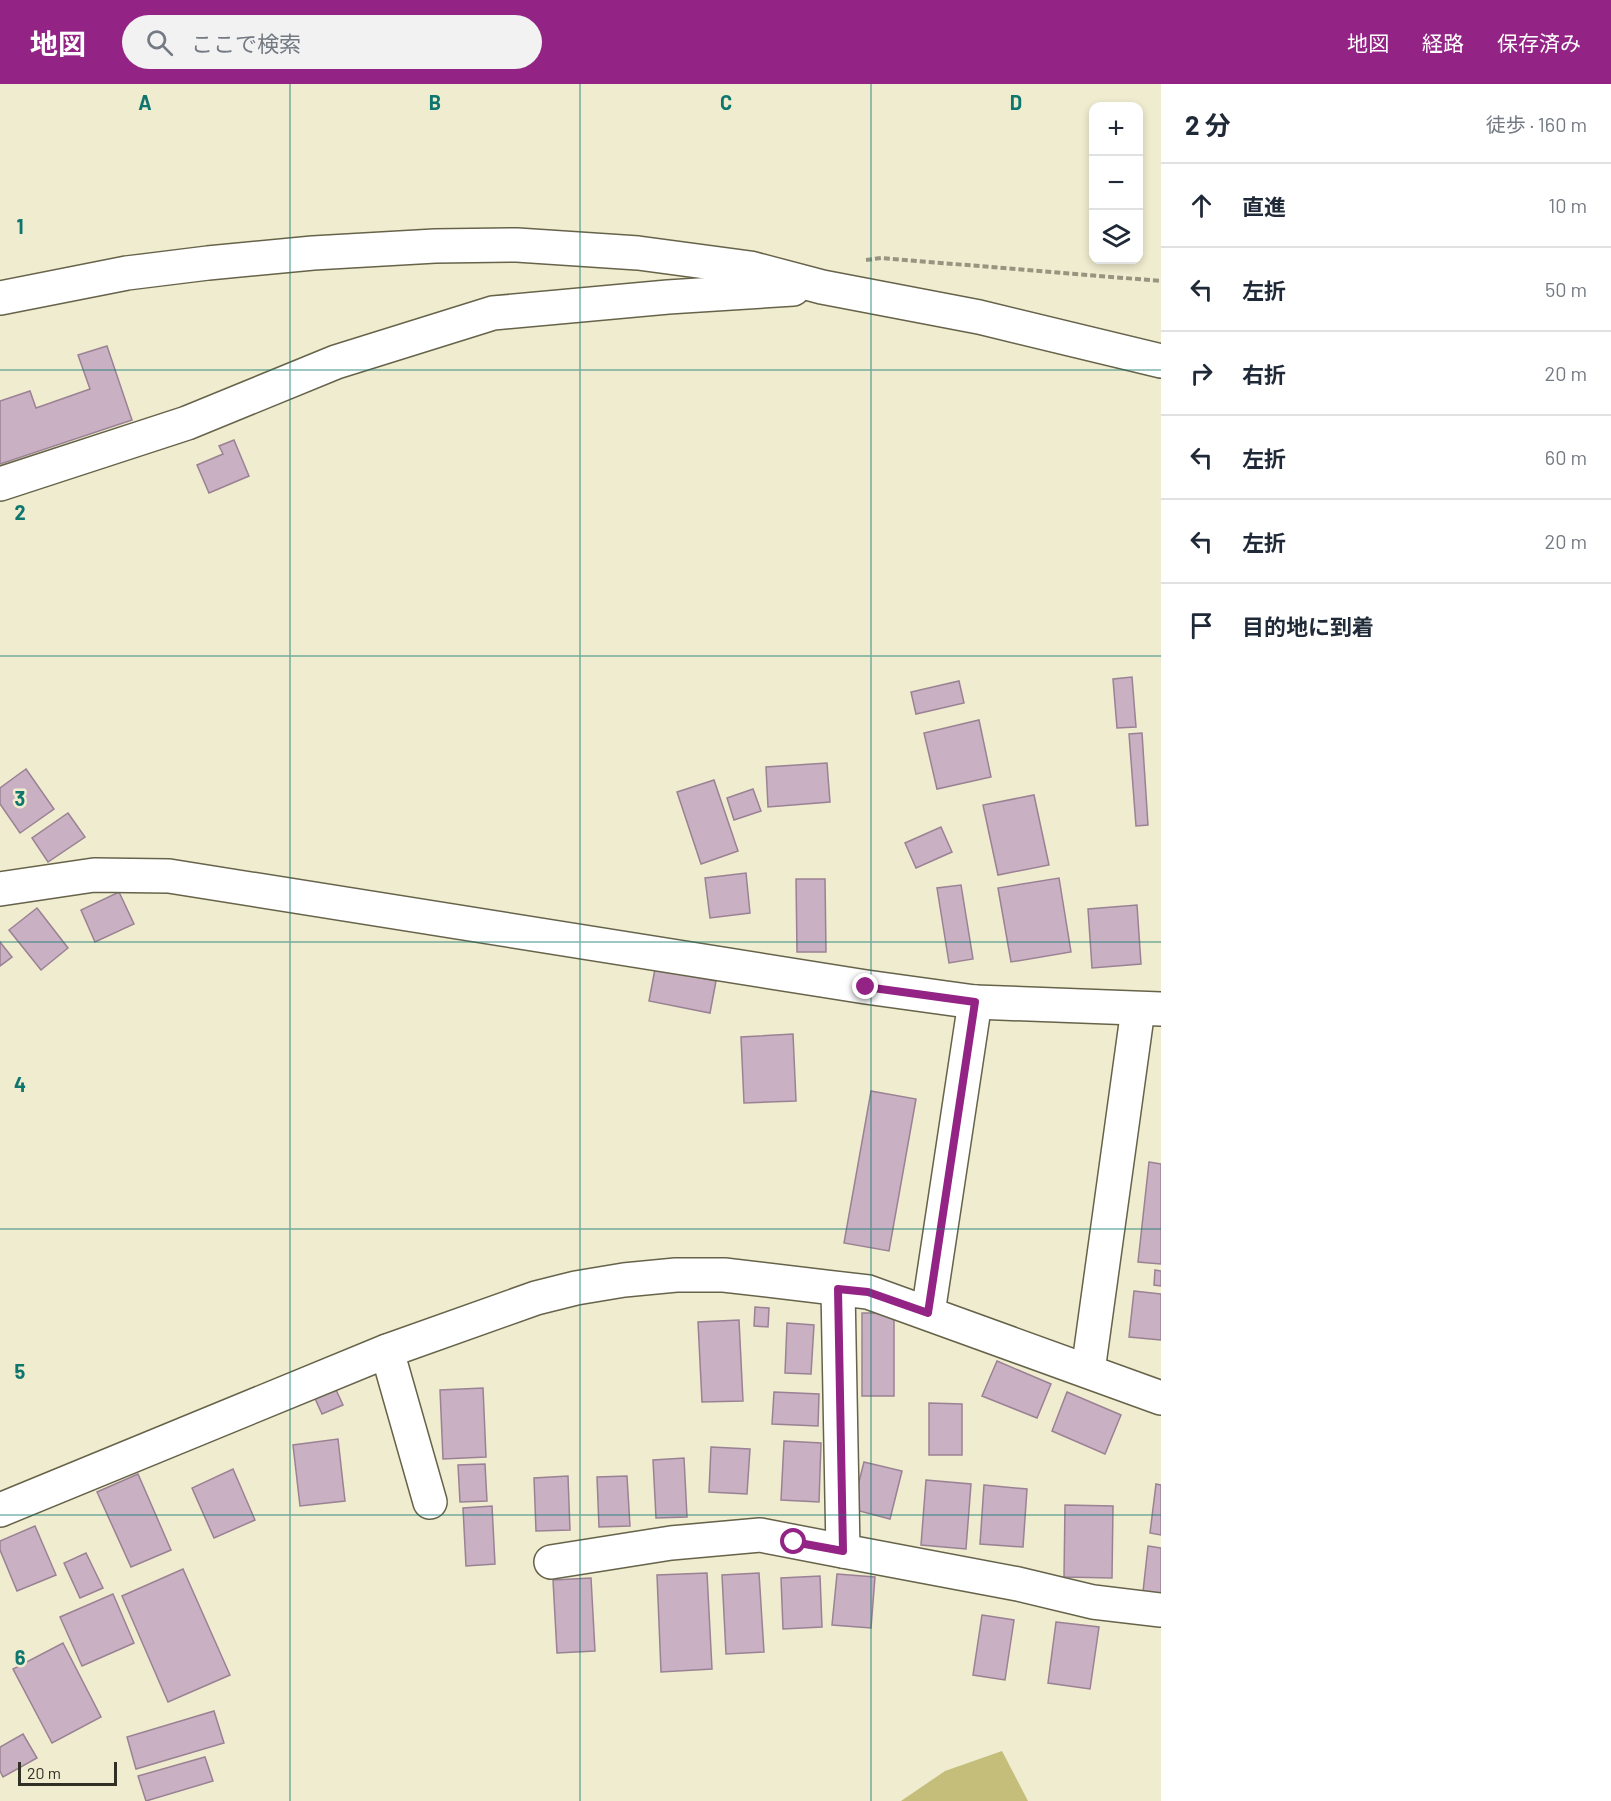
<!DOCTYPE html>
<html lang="ja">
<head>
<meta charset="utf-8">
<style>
  :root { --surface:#fff; --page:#f2f2f3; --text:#1f2937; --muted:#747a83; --line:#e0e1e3; --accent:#932485 }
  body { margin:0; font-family:Barlow,"Noto Sans JP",sans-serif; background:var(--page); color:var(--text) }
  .controls { position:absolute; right:18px; top:18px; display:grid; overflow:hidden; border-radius:12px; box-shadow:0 3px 9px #0003 }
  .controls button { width:54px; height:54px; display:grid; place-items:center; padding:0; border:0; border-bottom:2px solid var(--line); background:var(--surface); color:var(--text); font:30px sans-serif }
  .scale { position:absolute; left:18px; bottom:15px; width:99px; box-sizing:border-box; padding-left:6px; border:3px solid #313025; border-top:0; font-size:16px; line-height:21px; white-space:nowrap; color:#313025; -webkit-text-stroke:4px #efeccf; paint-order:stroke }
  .stop { position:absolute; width:18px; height:18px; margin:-14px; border:4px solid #932485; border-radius:50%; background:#fff }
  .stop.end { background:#932485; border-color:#fff; box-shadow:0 2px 6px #0008 }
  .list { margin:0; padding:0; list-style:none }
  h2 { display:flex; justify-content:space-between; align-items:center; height:78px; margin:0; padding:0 24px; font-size:26px }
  h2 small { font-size:20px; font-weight:400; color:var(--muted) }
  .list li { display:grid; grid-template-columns:39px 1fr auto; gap:18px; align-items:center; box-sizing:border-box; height:84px; padding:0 24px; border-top:2px solid var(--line) }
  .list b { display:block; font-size:22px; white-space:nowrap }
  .list em { font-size:20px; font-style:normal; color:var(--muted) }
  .icon { flex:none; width:33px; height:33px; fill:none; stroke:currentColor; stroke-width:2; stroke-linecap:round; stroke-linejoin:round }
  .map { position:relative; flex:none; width:1161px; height:1717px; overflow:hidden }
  header { display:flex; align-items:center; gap:36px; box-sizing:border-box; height:84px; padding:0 30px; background:var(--accent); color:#fff }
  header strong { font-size:28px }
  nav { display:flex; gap:33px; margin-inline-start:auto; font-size:21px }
  .search { width:420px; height:54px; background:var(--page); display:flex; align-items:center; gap:15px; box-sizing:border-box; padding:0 21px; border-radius:33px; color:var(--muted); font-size:22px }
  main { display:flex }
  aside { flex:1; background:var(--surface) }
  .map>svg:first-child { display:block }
</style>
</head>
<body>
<header>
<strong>地図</strong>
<div class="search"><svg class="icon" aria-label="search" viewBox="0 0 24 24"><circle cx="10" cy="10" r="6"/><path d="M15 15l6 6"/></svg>ここで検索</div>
<nav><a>地図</a><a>経路</a><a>保存済み</a></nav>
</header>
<main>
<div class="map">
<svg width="1161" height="1717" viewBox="0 0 1161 1717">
  <rect width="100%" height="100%" fill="#efeccf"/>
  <!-- forest -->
  <path fill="#c5be7b" d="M1002,1667l26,50h-127l44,-30z"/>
  <!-- building -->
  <g fill="#c9b0c3" stroke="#9a8294" stroke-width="1.5">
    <path d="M107,262l25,74 -132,44v-63l30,-10 6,17 54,-19 -12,-34z"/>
    <path d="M234,356l15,36 -40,17 -12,-28 26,-11 -4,-8z"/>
    <path d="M1132,593l4,50 -19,1 -4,-49z"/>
    <path d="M959,597l5,22 -48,11 -5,-22z"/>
    <path d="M979,636l12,57 -54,12 -13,-56z"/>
    <path d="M1142,649l6,92 -12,1 -7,-92z"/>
    <path d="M827,679l3,39 -62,5 -2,-40z"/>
    <path d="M26,685l28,40 -34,24 -20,-29v-16z"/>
    <path d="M714,696l24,71 -37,13 -24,-72z"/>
    <path d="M753,705l8,22 -27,9 -7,-22z"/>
    <path d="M1034,711l15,70 -51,10 -15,-70z"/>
    <path d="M68,729l17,24 -37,25 -16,-24z"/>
    <path d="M941,743l11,25 -36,16 -11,-25z"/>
    <path d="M746,789l4,40 -40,5 -5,-40z"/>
    <path d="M1059,794l12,74 -60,10 -13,-74z"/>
    <path d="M796,795h29l1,73h-29z"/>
    <path d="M961,801l12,74 -24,4 -12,-75z"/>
    <path d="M119,808l15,32 -39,18 -14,-32z"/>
    <path d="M1137,821l4,59 -49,4 -4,-59z"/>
    <path d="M37,824l31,40 -27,22 -32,-40z"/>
    <path d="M0,858l12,15 -12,9z"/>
    <path d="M655,885l61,12 -6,32 -61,-12z"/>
    <path d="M793,950l3,67 -52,2 -3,-66z"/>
    <path d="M871,1007l45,8 -27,152 -45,-8z"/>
    <path d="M1149,1078l12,2v100l-23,-2z"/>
    <path d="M1155,1186l6,1v15l-7,-1z"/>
    <path d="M1134,1207l27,3v46l-32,-3z"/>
    <path d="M755,1223l14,1 -1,19 -14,-1z"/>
    <rect x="862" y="1229" width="32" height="83"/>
    <path d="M739,1236l4,81 -41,1 -4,-80z"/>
    <path d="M787,1239l27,2 -3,49 -26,-1z"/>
    <path d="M997,1277l54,23 -14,34 -55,-22z"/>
    <path d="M333,1299l10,22 -21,9 -10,-22z"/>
    <path d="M483,1304l3,69 -43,2 -3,-69z"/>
    <path d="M774,1308l45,2 -1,32 -46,-2z"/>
    <path d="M1067,1308l54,23 -16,39 -53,-23z"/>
    <path d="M929,1319l33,1v51h-33z"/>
    <path d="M338,1355l7,62 -45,5 -7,-61z"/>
    <path d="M784,1357l37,2 -2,59 -38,-2z"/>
    <path d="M711,1363l39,2 -3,45 -38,-2z"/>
    <path d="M684,1374l3,59 -31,1 -3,-58z"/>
    <path d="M864,1378l38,9 -12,48 -38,-10z"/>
    <path d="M485,1380l2,37 -27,1 -2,-37z"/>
    <path d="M233,1385l22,51 -41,18 -22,-50z"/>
    <path d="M138,1390l33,76 -40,17 -34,-75z"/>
    <path d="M568,1392l2,54 -34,1 -2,-53z"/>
    <path d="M627,1392l3,50 -31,1 -2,-50z"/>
    <path d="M926,1396l45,4 -5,65 -45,-4z"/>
    <path d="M1156,1400l5,1v50l-11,-2z"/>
    <path d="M984,1401l43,4 -4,58 -43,-3z"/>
    <path d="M1065,1421l48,1 -1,72 -48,-1z"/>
    <path d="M492,1422l3,58 -29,2 -3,-58z"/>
    <path d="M35,1442l21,49 -39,16 -17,-41v-9z"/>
    <path d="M1148,1462l13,2v47l-18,-3z"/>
    <path d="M86,1469l17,35 -23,10 -16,-35z"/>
    <path d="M183,1485l47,106 -62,27 -46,-106z"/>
    <path d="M707,1489l5,96 -51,3 -4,-97z"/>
    <path d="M759,1489l5,79 -38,2 -4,-79z"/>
    <path d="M837,1490l38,3 -4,51 -39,-3z"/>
    <path d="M820,1492l2,51 -39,2 -2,-51z"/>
    <path d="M591,1494l4,73 -38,2 -4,-73z"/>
    <path d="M113,1510l21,49 -52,23 -22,-49z"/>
    <path d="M982,1531l32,5 -9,60 -32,-5z"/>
    <path d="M1056,1538l43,5 -9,62 -42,-6z"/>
    <path d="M63,1559l38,74 -49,26 -39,-74z"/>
    <path d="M214,1627l10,32 -88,26 -9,-32z"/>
    <path d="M23,1650l14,24 -34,19 -3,-6v-24z"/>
    <path d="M205,1673l8,24 -67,20 -8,-25z"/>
  </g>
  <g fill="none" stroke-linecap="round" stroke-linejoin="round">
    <defs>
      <g id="minor">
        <path d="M0,214l127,-25 81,-10 105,-10 122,-7 82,-1 121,8 112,15 72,19 157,30 182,44"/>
        <path d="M0,400l187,-61 149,-61 157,-49 175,-16 125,-8"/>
        <path d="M0,805l94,-14 75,1 697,111 109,15 186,7"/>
        <path d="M838,1205l5,262 175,33 75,18 68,8"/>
        <path d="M928,1229l47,-311"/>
        <path d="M387,1267l43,151"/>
        <path d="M1088,1287l50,-362"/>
        <path d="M0,1426l387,-159 149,-53 40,-10 48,-8 52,-5h48l144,17 293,106"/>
        <path d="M551,1478l120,-19 89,-8 83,16"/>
      </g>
    </defs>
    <!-- minor casing -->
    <use href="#minor" stroke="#66634a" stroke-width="36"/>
    <!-- path -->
    <path stroke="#979580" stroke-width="4" stroke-dasharray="6 3" stroke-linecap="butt" d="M866,176l15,-2 280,23"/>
    <!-- minor -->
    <use href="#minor" stroke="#fff" stroke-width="33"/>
  </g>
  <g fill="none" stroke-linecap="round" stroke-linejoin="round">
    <!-- route -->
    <path stroke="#932485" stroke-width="8" d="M794,1458l49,9 -5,-262 30,3 60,21 47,-311 -109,-15"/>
  </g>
  <!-- grid -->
  <path fill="none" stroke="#0f766e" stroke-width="1.5" stroke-opacity="0.55" d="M290,0v1717M580,0v1717M871,0v1717M0,286h1161M0,572h1161M0,858h1161M0,1145h1161M0,1431h1161"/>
  <g font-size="20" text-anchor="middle" font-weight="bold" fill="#0f766e" stroke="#efeccf" stroke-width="5" stroke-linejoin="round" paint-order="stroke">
    <text x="145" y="26">A</text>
    <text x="435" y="26">B</text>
    <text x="726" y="26">C</text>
    <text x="1016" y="26">D</text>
    <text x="20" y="150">1</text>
    <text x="20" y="436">2</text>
    <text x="20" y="722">3</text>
    <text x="20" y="1008">4</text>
    <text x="20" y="1295">5</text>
    <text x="20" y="1581">6</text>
  </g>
</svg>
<div class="controls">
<button>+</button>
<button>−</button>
<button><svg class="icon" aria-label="layers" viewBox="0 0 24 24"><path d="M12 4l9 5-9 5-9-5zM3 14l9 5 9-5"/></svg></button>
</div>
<div class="scale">20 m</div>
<div class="stop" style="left:794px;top:1458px"></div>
<div class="stop end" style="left:866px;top:903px"></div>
</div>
<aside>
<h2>2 分<small>徒歩 · 160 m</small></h2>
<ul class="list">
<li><svg class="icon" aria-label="ahead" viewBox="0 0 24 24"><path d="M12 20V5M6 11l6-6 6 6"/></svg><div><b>直進</b></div><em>10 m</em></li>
<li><svg class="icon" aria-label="left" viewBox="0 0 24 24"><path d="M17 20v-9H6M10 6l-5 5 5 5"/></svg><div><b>左折</b></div><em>50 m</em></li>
<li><svg class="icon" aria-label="right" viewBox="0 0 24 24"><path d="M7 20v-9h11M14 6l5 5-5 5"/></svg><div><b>右折</b></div><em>20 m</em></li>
<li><svg class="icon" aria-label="left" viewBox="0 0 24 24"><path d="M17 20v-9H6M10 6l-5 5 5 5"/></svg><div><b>左折</b></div><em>60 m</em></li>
<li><svg class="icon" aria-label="left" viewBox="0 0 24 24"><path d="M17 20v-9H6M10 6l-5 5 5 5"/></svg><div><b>左折</b></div><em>20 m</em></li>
<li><svg class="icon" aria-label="arrive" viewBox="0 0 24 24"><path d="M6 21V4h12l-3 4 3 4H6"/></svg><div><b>目的地に到着</b></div></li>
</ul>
</aside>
</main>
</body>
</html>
